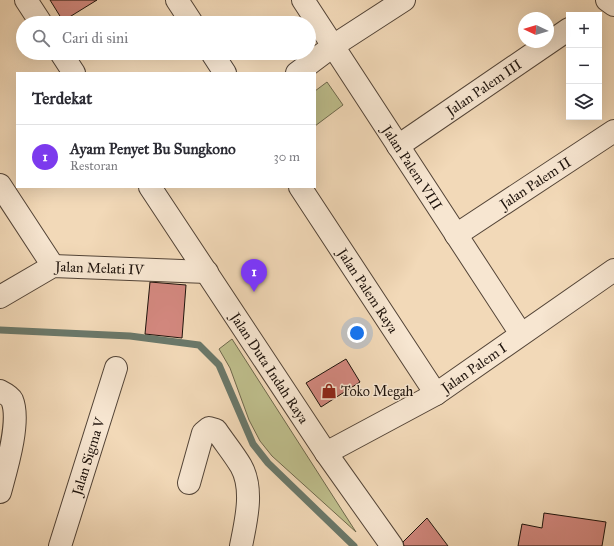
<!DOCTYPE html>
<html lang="id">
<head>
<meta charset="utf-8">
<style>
  :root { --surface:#fff; --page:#f7f7f7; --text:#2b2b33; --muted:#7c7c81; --line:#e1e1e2; --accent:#7c3aed }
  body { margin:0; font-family:"IM FELL Great Primer",serif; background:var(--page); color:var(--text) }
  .controls { position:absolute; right:12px; top:12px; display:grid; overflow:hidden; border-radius:0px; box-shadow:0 4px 16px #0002 }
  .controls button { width:36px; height:36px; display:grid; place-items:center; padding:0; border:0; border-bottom:1px solid var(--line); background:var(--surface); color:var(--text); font:20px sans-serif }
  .compass { position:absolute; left:518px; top:12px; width:36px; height:36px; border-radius:50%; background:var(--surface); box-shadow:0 4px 16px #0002; rotate:274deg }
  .you { position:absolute; left:357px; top:333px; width:14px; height:14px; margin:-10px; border:3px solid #fff; border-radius:50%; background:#1a73e8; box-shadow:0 0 0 6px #1a73e833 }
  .badge { display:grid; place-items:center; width:26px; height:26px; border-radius:50%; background:var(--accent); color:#fff; font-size:13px; font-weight:700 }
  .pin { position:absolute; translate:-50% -33px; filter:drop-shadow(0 1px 2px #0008) }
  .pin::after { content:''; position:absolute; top:21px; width:14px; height:12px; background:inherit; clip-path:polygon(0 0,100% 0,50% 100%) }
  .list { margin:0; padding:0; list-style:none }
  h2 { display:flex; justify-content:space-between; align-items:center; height:52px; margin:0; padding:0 16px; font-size:17px }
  h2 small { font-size:13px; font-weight:400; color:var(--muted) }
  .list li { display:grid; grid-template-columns:26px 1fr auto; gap:12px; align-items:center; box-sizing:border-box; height:64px; padding:0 16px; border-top:1px solid var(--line) }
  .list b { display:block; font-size:15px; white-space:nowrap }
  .list p { margin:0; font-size:13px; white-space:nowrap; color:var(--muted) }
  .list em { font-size:13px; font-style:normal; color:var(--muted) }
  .icon { flex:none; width:22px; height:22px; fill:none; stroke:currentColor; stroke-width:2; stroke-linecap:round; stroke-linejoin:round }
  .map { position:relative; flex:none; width:614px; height:546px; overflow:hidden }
  .search { position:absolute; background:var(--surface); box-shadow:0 4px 16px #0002; left:16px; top:16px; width:300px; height:44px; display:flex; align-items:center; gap:10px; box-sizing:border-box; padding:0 14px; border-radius:22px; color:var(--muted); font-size:15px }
  .panel { position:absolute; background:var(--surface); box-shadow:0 4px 16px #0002; left:16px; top:72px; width:300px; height:116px; border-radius:0px }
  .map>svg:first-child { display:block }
</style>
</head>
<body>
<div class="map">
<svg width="614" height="546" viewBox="0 0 614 546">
  <rect width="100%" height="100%" fill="#f2d9b8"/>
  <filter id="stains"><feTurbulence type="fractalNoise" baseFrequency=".005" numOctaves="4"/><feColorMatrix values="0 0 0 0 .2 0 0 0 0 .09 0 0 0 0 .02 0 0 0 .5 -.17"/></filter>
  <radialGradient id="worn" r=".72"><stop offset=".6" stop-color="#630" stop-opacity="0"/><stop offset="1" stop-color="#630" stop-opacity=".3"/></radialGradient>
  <!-- green -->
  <g fill="#bebe8c" stroke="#6e684c">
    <path d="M327,82l16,23 -28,21v-35z"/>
    <path d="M232,339l124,193 -84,-76 -12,-15 -11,-21 -19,-52 -11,-19z"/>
  </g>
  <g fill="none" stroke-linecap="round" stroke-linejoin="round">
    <!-- stream -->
    <path stroke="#6a786a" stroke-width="7" d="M0,330l130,6 69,9 20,20 34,79 15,19 86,83"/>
  </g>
  <!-- building -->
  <g fill="#d3887f" stroke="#1e130c">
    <path d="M50,0h47l-34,21z"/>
    <path d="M150,282l36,3 -4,53 -37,-4z"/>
    <path d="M346,359l14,23 -39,25 -15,-24z"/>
    <path d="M544,513l62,9 -4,24h-84l4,-22 20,4z"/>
    <path d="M427,518l21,28h-44l-1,-4z"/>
  </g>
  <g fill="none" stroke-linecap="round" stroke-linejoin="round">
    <defs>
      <g id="minor">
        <path d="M26,0l15,23"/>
        <path d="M177,0l15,23"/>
        <path id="s1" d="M303,0l218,334"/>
        <path d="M607,0l7,5"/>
        <path d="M61,53l13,20"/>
        <path d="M212,53l13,20"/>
        <path d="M297,73l36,-27 71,-46"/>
        <path id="s2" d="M398,146l171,-117"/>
        <path d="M0,185l53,81"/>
        <path id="s3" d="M150,187l176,266 66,93"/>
        <path id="s4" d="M300,187l136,207"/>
        <path id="s5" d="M456,235l158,-104"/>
        <path id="s6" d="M0,297l53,-31 154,6"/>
        <path d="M0,391c4,2 10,5 12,9 9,21 -6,70 -12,92"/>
        <path id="s7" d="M326,453l110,-59 178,-124"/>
        <path d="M189,483l14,-50 6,-5 7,2c8,12 18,24 25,36 13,23 5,55 0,80"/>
        <path id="s8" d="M60,546l56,-178"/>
      </g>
    </defs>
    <!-- minor casing -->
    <use href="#minor" stroke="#534437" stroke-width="24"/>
    <!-- minor -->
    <use href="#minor" stroke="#f7e6d1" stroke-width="22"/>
  </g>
  <!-- icons -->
  <defs>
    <symbol id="shop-bare" viewBox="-9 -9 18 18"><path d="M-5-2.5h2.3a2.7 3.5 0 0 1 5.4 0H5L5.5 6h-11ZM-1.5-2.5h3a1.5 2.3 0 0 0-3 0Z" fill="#8f2418" stroke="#f7e6d1" stroke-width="2.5" paint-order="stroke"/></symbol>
  </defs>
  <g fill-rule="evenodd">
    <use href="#shop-bare" x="318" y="380" width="22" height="22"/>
  </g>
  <g text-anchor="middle" stroke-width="3" stroke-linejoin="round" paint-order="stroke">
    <!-- street labels -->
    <g font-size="14" fill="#1e130c" stroke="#f7e6d1">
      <text dy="5" stroke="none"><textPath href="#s2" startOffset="104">Jalan Palem III</textPath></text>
      <text dy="5" stroke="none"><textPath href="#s1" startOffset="200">Jalan Palem VIII</textPath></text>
      <text dy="5" stroke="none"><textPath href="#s5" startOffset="95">Jalan Palem II</textPath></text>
      <text dy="5" stroke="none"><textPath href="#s6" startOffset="108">Jalan Melati IV</textPath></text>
      <text dy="5" stroke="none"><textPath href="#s4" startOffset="124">Jalan Palem Raya</textPath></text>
      <text dy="5" stroke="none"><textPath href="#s3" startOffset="217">Jalan Duta Indah Raya</textPath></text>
      <text dy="5" stroke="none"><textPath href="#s7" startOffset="171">Jalan Palem I</textPath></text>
      <text dy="5" stroke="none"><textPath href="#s8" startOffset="94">Jalan Sigma V</textPath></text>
    </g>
    <!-- poi labels -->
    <g font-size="14" fill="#1e130c" stroke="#f7e6d1" text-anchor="start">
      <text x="341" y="396">Toko Megah</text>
    </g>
  </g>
  <rect width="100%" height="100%" filter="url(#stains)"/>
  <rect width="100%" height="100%" fill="url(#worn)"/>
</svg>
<div class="controls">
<button>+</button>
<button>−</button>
<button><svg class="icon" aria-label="layers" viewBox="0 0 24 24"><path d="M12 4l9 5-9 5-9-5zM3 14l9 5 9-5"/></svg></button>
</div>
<svg class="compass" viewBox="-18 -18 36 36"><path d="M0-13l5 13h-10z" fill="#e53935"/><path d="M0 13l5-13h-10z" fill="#7c7c81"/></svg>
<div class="you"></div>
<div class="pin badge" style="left:254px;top:292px">1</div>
<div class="search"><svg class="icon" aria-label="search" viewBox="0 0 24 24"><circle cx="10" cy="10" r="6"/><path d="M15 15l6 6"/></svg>Cari di sini</div>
<section class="panel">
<h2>Terdekat<small></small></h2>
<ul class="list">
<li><span class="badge">1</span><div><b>Ayam Penyet Bu Sungkono</b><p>Restoran</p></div><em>30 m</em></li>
</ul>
</section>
</div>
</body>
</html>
